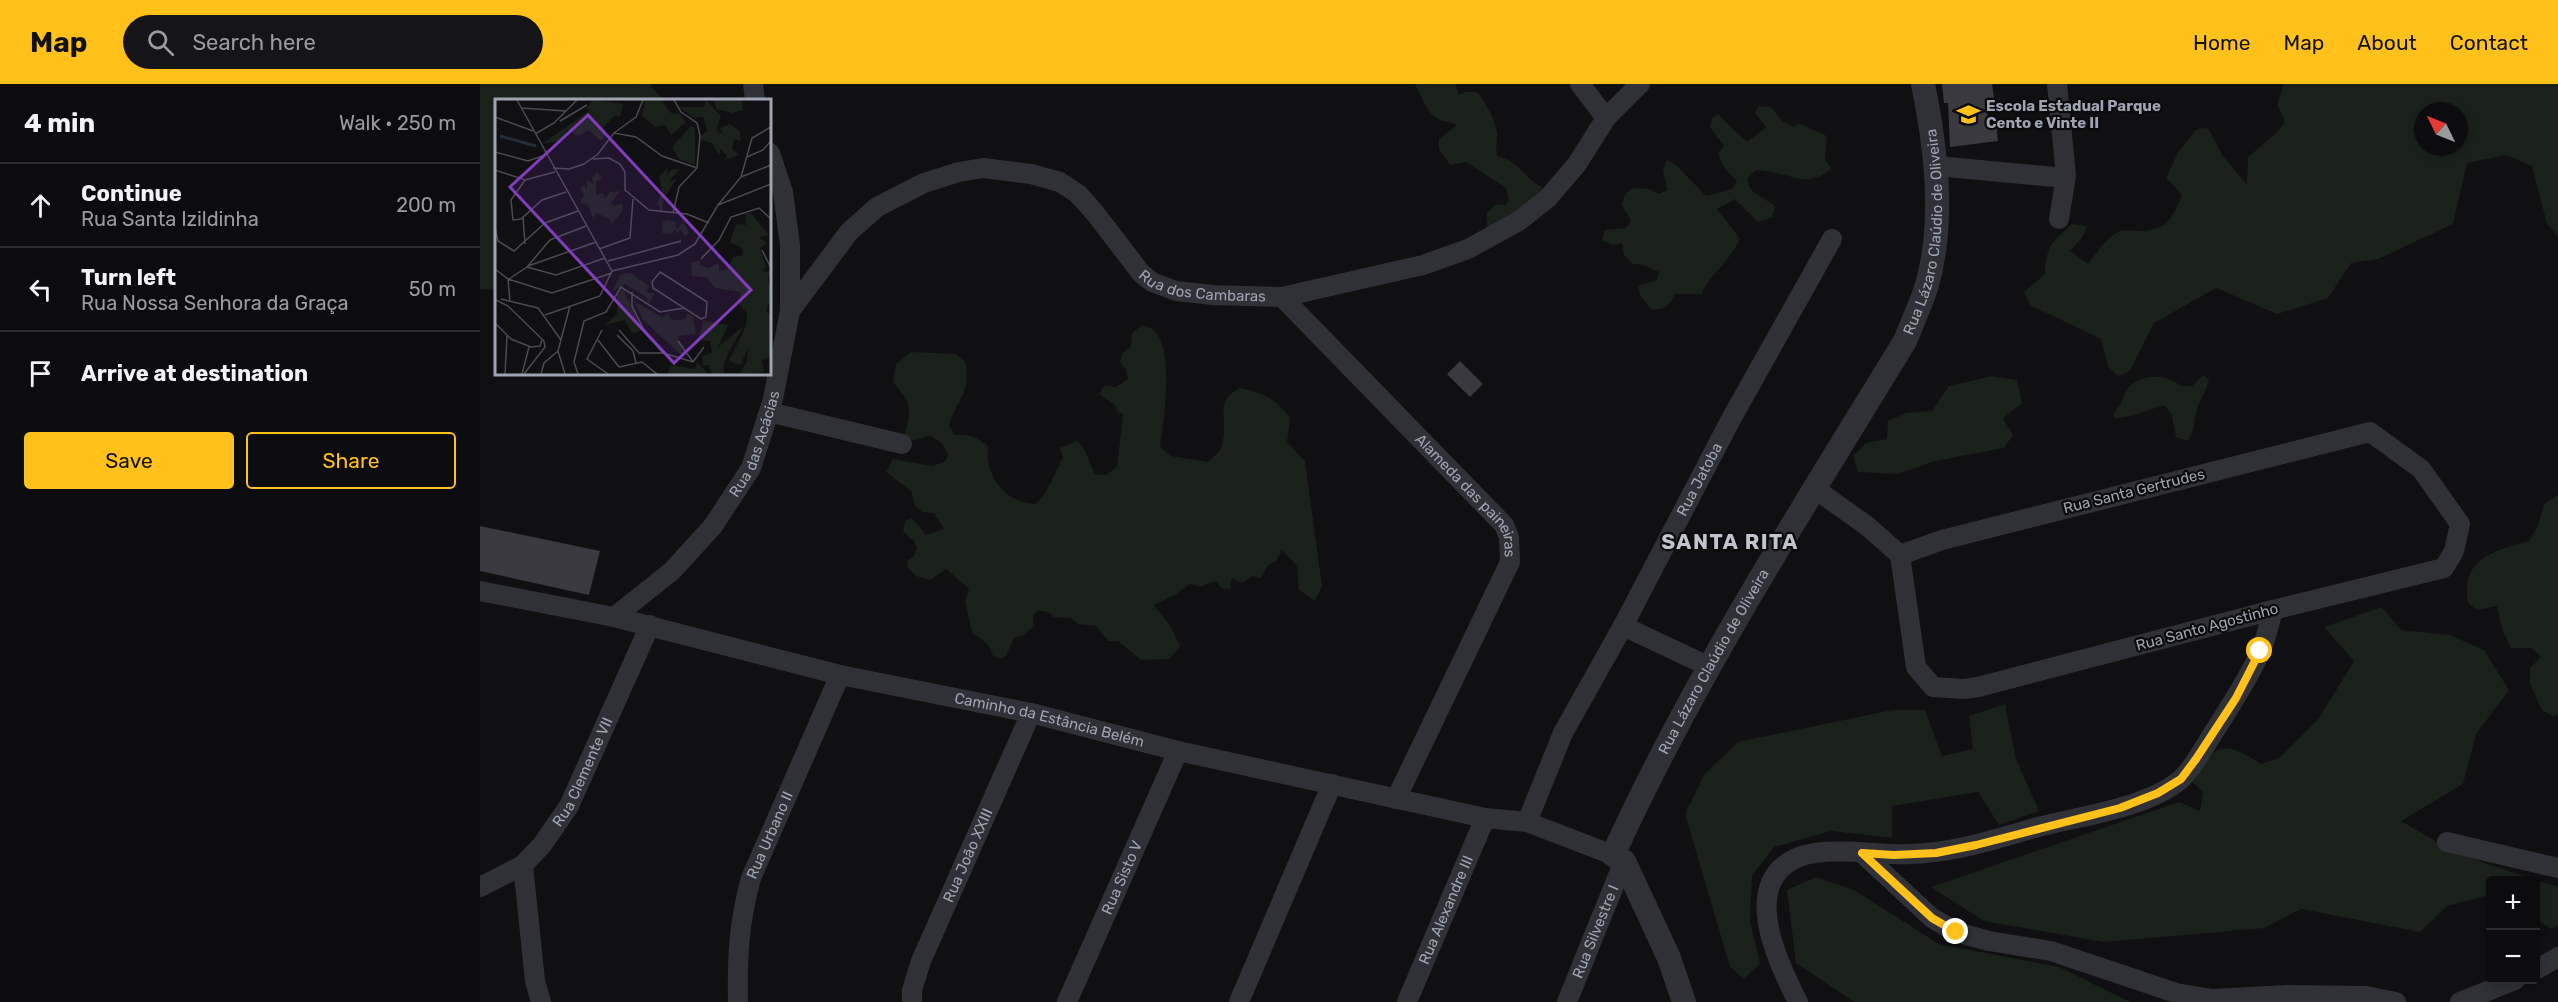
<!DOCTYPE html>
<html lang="en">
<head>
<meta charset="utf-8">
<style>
  :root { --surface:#0c0b0d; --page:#151416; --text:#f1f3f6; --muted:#9a9b9d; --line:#2c2b2e; --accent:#ffc11a }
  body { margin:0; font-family:Rubik,sans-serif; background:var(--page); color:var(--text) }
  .controls { position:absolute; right:18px; bottom:18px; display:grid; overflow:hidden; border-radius:6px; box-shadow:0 3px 9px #0003 }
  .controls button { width:54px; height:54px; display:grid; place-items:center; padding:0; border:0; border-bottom:2px solid var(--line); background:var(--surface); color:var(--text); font:30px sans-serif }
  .compass { position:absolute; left:1934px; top:18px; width:54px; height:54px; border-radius:50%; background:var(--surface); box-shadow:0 3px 9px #0003; rotate:313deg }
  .stop { position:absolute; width:18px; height:18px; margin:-14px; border:4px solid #ffc11a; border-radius:50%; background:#fff }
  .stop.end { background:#ffc11a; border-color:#fff; box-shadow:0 2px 6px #0008 }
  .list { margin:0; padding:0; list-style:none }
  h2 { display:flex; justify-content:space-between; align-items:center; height:78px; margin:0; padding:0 24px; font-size:26px }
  h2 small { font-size:20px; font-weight:400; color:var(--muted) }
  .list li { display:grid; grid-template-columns:39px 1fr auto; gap:18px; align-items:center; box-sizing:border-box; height:84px; padding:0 24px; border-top:2px solid var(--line) }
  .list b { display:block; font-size:22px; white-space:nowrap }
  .list p { margin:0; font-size:20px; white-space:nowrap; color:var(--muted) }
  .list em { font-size:20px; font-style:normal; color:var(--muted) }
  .actions { display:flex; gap:12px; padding:18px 24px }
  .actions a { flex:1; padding:14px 0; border:2px solid var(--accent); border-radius:6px; text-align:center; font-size:21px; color:var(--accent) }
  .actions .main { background:var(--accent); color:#111 }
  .icon { flex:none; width:33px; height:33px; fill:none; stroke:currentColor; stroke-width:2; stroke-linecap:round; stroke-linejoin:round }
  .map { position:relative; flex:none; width:2078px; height:918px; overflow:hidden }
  header { display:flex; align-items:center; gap:36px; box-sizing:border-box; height:84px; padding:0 30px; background:var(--accent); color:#111 }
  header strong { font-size:28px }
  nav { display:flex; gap:33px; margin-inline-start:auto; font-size:21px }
  .search { width:420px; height:54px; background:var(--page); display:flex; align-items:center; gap:15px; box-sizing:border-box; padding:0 21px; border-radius:33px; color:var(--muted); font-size:22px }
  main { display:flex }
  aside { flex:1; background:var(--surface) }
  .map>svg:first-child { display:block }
</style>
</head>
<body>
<header>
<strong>Map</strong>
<div class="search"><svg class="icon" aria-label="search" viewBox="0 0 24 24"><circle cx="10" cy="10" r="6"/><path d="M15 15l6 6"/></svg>Search here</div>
<nav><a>Home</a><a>Map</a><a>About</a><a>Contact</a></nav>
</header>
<main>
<aside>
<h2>4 min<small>Walk · 250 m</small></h2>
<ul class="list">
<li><svg class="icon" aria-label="ahead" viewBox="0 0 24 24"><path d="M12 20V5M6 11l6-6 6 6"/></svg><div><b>Continue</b><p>Rua Santa Izildinha</p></div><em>200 m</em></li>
<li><svg class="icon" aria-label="left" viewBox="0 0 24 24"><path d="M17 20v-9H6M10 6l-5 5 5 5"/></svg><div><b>Turn left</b><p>Rua Nossa Senhora da Graça</p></div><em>50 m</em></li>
<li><svg class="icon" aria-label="arrive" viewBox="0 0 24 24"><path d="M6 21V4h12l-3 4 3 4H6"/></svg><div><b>Arrive at destination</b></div></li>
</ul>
<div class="actions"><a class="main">Save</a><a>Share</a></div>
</aside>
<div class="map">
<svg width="2078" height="918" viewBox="0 0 2078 918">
  <rect width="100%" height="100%" fill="#100f11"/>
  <!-- green -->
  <g fill="#1a211b" fill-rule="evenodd">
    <path d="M0,0h171v2l13,14h-168v190l-16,-1z"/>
    <path d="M935,0h40l4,11 6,-3h12c8,9 18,27 20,40 1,8 -2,16 0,24 21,4 28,23 45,31l-2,12 -45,29 -8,-1v-14l9,-9 10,1 3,-5 -3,-12 -40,-26 -16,3 -11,-16v-10l18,-14c-7,-4 -13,-3 -19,-6 -12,-7 -17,-24 -23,-35z"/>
    <path d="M1804,0h274v152l-11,-12 -15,-58 -26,-11 -39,8 -14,61 -75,35 -27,4 -23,35 -51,16 -61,-26 -62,35 -24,48 -12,5 -10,-10 -7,-27 -71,-34 -6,-13 21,-18c0,-27 8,-33 27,-50l15,2 -5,12 -12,13 18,13c10,-12 18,-28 33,-33 6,-1 13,0 19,0 28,-1 32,-13 42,-36l-16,-17 12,-26 19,-23 11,-1 15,28 24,29 1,-28 27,-23 10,-12 -8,-18zM1943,27h36v36h-36z"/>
    <path d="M1278,22l13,1 11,14 12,6 4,-4 29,13 -2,23 6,10c-26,22 -45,1 -75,1l-9,9 4,11 24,16 -3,11 -14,5 -23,-23 -18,10 23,30c-9,21 -29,34 -39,55h-26c-5,12 -10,15 -23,16l-11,-13 -3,-11 19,-6 2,-8 -15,-7 -11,-1 -9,-9 -2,-12 -9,2 -11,-5 3,-10 21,-2 5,-7 -9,-16 3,-11 7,-6 18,1 9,5 8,-4 -4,-20 4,-10 9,5 30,31 26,-7 5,-7 -14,-16 -5,-13 6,-7 -14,-19 2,-8 6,-5 29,28 19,-15 -11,-14z"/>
    <path d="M662,241c5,2 9,2 13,6 19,21 9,89 5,116l11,9 37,6 12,-11c2,-6 4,-13 4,-20 1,-23 -7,-28 15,-43 23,4 38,11 51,30l-3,24 18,19 17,125 -7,15 -16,-11 -2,-24 -15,-16 -6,11 -8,4 -7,13 -9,-2 -10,7 -10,-5 -2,11 -9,-1 -5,-7 -16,6 -10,-3 -15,11 -21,10 17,22 9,19 -10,13 -29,1 -23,-19h-10l-12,-15 -18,-2 -7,-6 -17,-1 -6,-5 -10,-2 -5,6 1,10 -9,8 -11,4 -8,18 -5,3 -8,-3c-4,-13 -9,-16 -21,-23l-7,-32 4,-12 -23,-20 -16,11 -14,-4 -9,-9 1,-7 6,-4 3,-8 -3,-7 -11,-9 2,-11 7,-3 14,17 18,-6 -10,-16 -12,-1 -8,-7 -2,-13 -26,-20 7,-13 39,7 13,-4 3,-8 -6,-10 -12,-9 -16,6 -9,-7c7,-27 6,-31 -12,-52l3,-18 15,-12 44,2 10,7c7,33 -8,36 -16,65l6,9c14,-1 22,2 33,11 -3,31 16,56 47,58 14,-11 18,-30 28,-46l-3,-10 17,-7c11,10 11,21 18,33l11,1 11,-8 6,-53 -6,-2 -2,-7 -16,-11 5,-8 12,1 12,-8 -2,-9 -6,-8 2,-8 9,-8 1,-13z"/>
    <path d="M1723,291l6,5c-3,12 -11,22 -13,33 -3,13 0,13 -8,28l-12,-4 -4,-22 -7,-9c-18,3 -34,13 -52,12 2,-8 5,-10 9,-17 2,-4 3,-9 6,-13 14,-15 38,-14 53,-2h11z"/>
    <path d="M1512,292l25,4 5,23 -19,15 10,17 -9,13 -69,13 -37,13 -40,-2 -5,-16 13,-13 21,-4 1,-18 18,-8 26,-2 17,-25z"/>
    <path d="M2078,411v219l-4,3 -12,-7 -12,-26v-16l11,-11 -10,-9h-20l-9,-19 -5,-23 -20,4 -9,-7c-8,-44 25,-52 61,-62l9,-15 6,-22z"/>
    <path d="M1902,523l19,23 49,5 34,15 25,40 -33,44 -13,50 -62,37 43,25 40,17 74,24v38l-6,4 -16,-9v-40h-46v15l-43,11 -27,26 -119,-23 -37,19 -160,14 -120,-21 -53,-34 248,-85 21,9 3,-19 -12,-12c26,-35 30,-42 70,-16l18,-6 40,-40 35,-57 -30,-34z"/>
    <path d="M1525,620l11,55 23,52 -40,14 -21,-33 -86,14v32l-61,-7 -57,16 -22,28 -2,45 10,44 -16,15 -14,-12 -45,-153 19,-39 34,-33 154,-32h33l17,46 31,-7 -4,-33z"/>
    <path d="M1336,793l38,13 85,54 120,23 71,35h-276l-58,-39 -9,-73z"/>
  </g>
  <!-- building -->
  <g fill="#39393f">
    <path d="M1462,0h50l2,14 -8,1 2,25h8l2,17 -48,6 -2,-44h-4z"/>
    <path d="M980,277l23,23 -13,13 -23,-23z"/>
    <path d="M0,442l120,25 -11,44 -109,-24z"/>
  </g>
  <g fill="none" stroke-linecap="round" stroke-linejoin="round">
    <!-- minor -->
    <g stroke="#303136" stroke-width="20">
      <path d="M273,0l2,16"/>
      <path d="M1100,0l26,34"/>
      <path d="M1577,0l9,92 -7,43"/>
      <path d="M1457,82l128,12"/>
      <path id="s1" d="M802,213l222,228 5,12 1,25 -114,237"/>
      <path id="s2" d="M310,227l59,-79 28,-25 47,-24 35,-11 24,-4 48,6 29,8 18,12 17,19 46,60 11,9 24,9 37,4 69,2 141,-32 45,-16 51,-28 29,-23 29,-34 29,-46 34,-34"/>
      <path d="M289,328l133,32"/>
      <path d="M1890,348l51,37 39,55 -6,27 -10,17 -171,42 -295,77 -14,2 -31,-2 -17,-20 -16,-112 42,-15z"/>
      <path d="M1335,405l51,36 34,30"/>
      <path id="s3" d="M0,507l134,26 226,58 191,38 147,38 307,67 42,4 86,33"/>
      <path id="s4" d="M134,533l58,-46 41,-45 38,-58 22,-69 17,-88v-66l-7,-53 -13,-39"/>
      <path d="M1143,542l87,41"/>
      <path id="s5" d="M1047,738l36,-89 60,-107 107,-205 102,-182"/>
      <path d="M1967,758l111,26"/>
      <path d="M1382,769l70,65 24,14 33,9 62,10 125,42 36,6 76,-4 78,1 30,6"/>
      <path d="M43,781l12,116 6,21"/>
      <path id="s6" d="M0,803l43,-22 19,-20 27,-39 81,-181"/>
      <path d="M2056,886l22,-13"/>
      <path id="s7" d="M258,918c-1,-45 1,-80 13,-124l89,-203"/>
      <path id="s8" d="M432,918v-12l9,-29 110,-248"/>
      <path id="s9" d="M587,918l111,-251"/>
      <path d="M759,918l93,-218"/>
      <path id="s10" d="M927,918l78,-184"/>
      <path id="s11" d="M1087,918l57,-141"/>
      <path d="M1318,918c-19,-37 -55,-111 -9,-140 29,-19 87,-6 121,-8 45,-1 85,-15 128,-27 43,-11 108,-19 142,-47 11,-9 19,-25 27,-37 18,-29 38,-58 53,-90 6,-13 9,-29 13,-43"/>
      <path d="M1980,918l55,-22"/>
    </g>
    <!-- tertiary -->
    <path stroke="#303136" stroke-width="24" id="s12" d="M1204,918l-15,-44 -45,-97 -11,-6c81,-178 190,-347 292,-514 7,-18 16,-37 22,-56 18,-64 9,-137 -4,-201"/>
  </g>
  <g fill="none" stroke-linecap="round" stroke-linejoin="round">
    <!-- route -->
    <path stroke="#ffc11a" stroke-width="8" d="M1476,848l-24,-14 -70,-65 32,2 42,-2 40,-8 144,-37 38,-15 23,-14 15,-20 40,-61 24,-47"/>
  </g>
  <!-- icons -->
  <defs>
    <symbol id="school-bare" viewBox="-9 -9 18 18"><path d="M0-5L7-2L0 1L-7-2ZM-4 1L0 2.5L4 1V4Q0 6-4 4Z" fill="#ffc11a" stroke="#0b0b0c" stroke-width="2.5" paint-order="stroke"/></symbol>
  </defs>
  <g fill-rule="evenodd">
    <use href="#school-bare" x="1472" y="14" width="33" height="33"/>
  </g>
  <g text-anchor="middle" stroke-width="4.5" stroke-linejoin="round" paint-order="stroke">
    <!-- poi labels -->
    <g font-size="15" font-weight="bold" fill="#9fa4b3" stroke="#0b0b0c" text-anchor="start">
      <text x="1506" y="27">Escola Estadual Parque<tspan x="1506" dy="17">Cento e Vinte II</tspan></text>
    </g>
    <!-- street labels -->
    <g font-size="15" fill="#9fa4b3" stroke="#0b0b0c">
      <text dy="5" stroke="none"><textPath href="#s12" startOffset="870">Rua Lázaro Claúdio de Oliveira</textPath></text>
      <text dy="5" stroke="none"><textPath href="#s2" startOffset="516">Rua dos Cambaras</textPath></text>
      <text dy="5" stroke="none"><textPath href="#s4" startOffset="228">Rua das Acácias</textPath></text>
      <text dy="5" stroke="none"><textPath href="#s5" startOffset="384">Rua Jatoba</textPath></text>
      <text transform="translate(1654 407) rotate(-14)" y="5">Rua Santa Gertrudes</text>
      <text dy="5" stroke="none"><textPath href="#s1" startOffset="273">Alameda das paineiras</textPath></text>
      <text transform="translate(1727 543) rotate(-15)" y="5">Rua Santo Agostinho</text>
      <text dy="5" stroke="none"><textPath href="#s12" startOffset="384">Rua Lázaro Claúdio de Oliveira</textPath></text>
      <text dy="5" stroke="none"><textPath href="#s3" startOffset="584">Caminho da Estância Belém</textPath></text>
      <text dy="5" stroke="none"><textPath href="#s6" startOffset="160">Rua Clemente VII</textPath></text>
      <text dy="5" stroke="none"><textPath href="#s7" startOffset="172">Rua Urbano II</textPath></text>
      <text dy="5" stroke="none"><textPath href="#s8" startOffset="158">Rua João XXIII</textPath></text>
      <text dy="5" stroke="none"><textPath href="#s9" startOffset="136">Rua Sisto V</textPath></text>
      <text dy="5" stroke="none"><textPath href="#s10" startOffset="100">Rua Alexandre III</textPath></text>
      <text dy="5" stroke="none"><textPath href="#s11" startOffset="76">Rua Silvestre I</textPath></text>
    </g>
    <!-- district labels -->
    <g font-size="21" font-weight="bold" letter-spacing="1.5" fill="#c1c3cf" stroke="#0b0b0c">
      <text x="1250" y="465">SANTA RITA</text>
    </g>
  </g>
  <!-- overview -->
  <g transform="translate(15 15)">
    <rect width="276" height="276" fill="#100f11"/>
    <path d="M98,1l30,4 -3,13 -6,-1 -13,14 4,6 -4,5 -12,-11 -11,6 -13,-7 2,5 -7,7 -18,3 47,-33 -2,-3zM150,1h16l10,13 9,1 6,8 -15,13 -6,-10 -9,2 -14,-11zM211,1l15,16 -5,14 7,4 -3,-6 10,-4 10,8 1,9 -7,-2 -2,10 7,6 -15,5 3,-4 -6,-7 -2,6 -7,-12 -10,-3 -2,7 1,-11 6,-5 -4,-14h-10l-14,-10h25zM218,1h29l1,10 -11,3 -15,-4zM196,27l4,2v37l-16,-6 -7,-12zM173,69l-2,9 5,-7 9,-1 -11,12 8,-2 -13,19 -2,14 -5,-9 5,-11 -3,-16zM102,73l5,6 -6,4v13l7,-2 2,6 5,-7 10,-1 -9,12 4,3 7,-3 1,7 -13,16 1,-6 -14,-7 -4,5 -6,-14 -7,-1 4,-8 -4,-6 4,-4 3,4v-9l6,4 -1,-6zM255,113l19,23 -10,2 8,6 -7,5 6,18 -3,5 8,1 -3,7 3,19 -5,13 5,4v42l-9,3 2,12 -25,2 8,-12 1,-13 -8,16 -11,-4 17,-35 1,-13 -9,-10 3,-11 -26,-4 -8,-10 -15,-2 -1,-13 10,-3 -2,5 10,3 10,-5v8l8,-1 6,-13 10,-2 -1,-7 -12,-6 6,-18 10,1 -1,-11zM173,121l7,1 2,8 6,-7 6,11 -4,3 -5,-7 -2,5 -3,-5 -3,5 -10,-1 1,-11zM136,174l18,13 -3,6 9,1 -6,11 -3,-7 -21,-13 -13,8 9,-18zM128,190l14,29 4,12 -3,2 -6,1 -7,-13 -20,5 12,-11v-19zM139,202l28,16 6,-3 4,6h7l7,-1 1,-6 6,4 3,17 -19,2 8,22 -42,-38zM208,222l25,4 -10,22 26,-21 -15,25 -6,16 2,7h-13l-4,-9h-5l-1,-9 10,-3 -2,-12 -12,-1zM202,263l11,12h-41l4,-9 24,4z" fill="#1a211b"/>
    <path fill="none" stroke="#252d35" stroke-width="3" d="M5,37l36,10"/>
    <path fill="none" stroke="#494b52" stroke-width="1.5" d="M22,1l95,171M26,9l45,3M0,18l38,14M65,22l27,-16M119,34l22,-16 7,-17M40,35l19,-11 23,-23M0,53l33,9 17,-6M252,58l16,-7 8,-9M98,60l16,-1 11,6 5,8v18l24,20 38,4 22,9M58,69l16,1 15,-5 14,-10 16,-21 22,4 26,19 35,12M0,71l30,10 30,-8M246,78l30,-12M30,81l-14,20 2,20 8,-1 21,-19 24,-8M223,106l53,-21M178,114l6,-26 18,-19 3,-33 -3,-12 -16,-11 -7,-12M28,118l2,27M0,128l3,14 16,10 31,-28 33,-12M104,150l31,-11 3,-39M267,151l9,18M206,160l18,-19 12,-23 28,-9 12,11M113,162l73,-20M33,167l68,-24M32,168l29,8 49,-17M0,170l13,10 44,14 60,-20M117,172l66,-16 17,-11 23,-39 23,-28 11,-39 19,-11M165,173l47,30 -1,15 -5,2 -48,-31 -1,-6zM13,180l2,22M14,180l18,-12 23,-27 36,-14M137,193v14l12,24 19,23M6,200l37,9 23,32M1,201l12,6 36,35 1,6 -21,27M50,216l55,-19 12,-25M0,224l16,16 20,8 9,-1 2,-6M107,231l-15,29 21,15M124,231l21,24M122,236l16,16 3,12M103,241l21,27M183,242l15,21M145,254h23l30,9 11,-15M124,268l23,-5 15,12M10,275l2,-38M27,275l7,-27M46,275l3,-11 14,-12M70,275l-7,-23 12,-45M83,275l-4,-12 10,-41 22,-9 15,-25 39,25 24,-4"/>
    <path fill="#803ebd" fill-opacity="0.15" stroke="#803ebd" stroke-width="3" d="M93,16l163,175 -77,73 -164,-176z"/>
    <rect width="276" height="276" fill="none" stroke="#9fa4b3" stroke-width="3"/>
  </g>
</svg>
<div class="controls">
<button>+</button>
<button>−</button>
</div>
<svg class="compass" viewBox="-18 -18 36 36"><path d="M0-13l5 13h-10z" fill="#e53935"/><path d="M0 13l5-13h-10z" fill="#9a9b9d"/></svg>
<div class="stop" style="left:1780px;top:567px"></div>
<div class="stop end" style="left:1476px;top:848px"></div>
</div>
</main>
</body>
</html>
